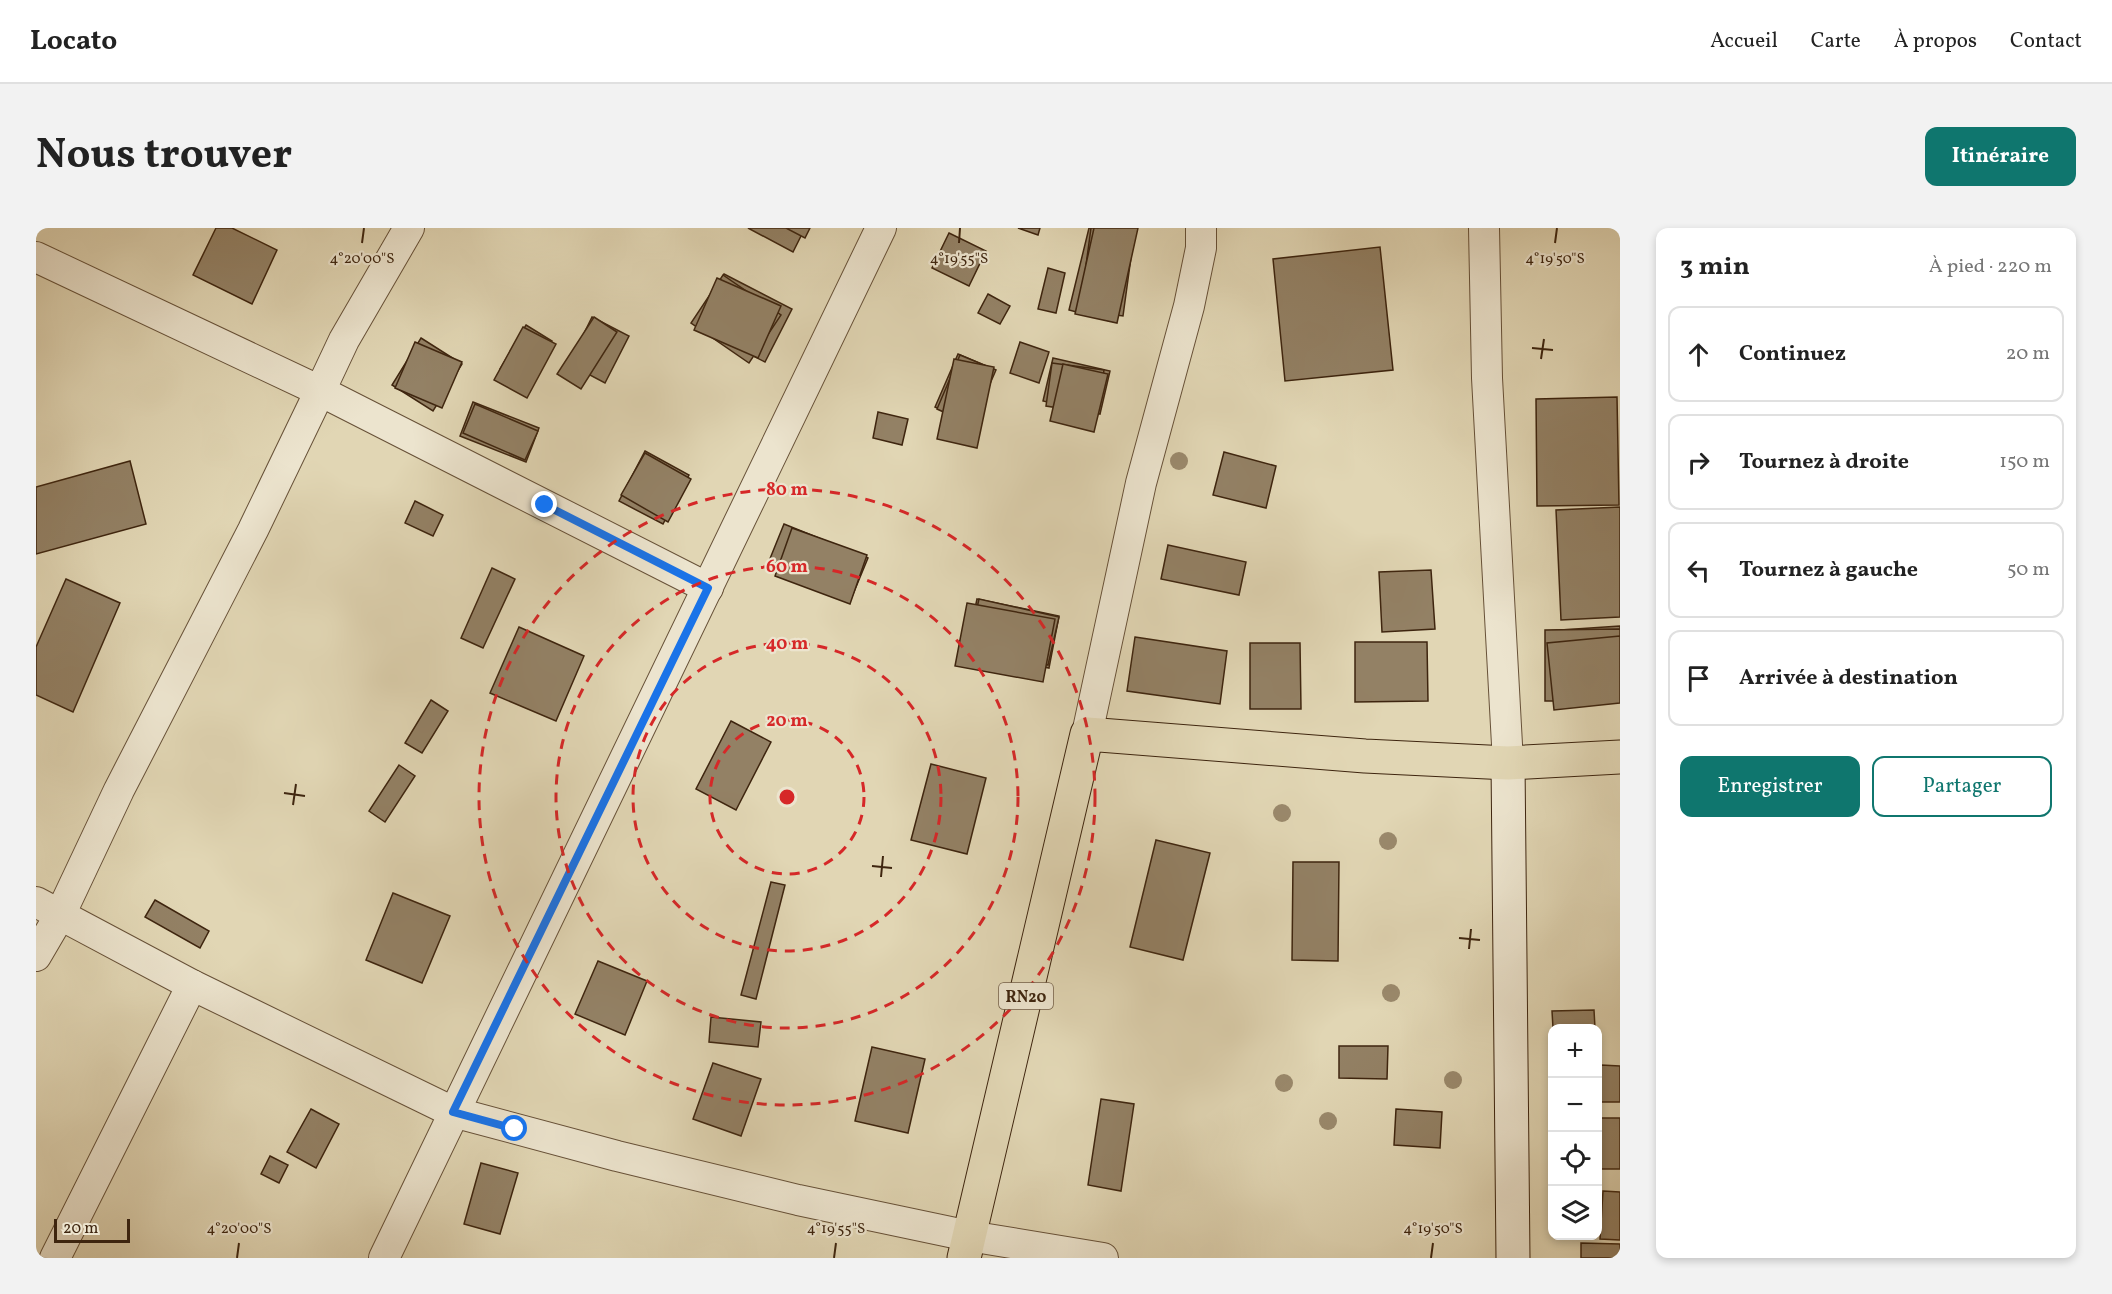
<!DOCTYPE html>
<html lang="fr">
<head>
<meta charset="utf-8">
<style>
  :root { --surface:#fff; --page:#f2f2f2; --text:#222; --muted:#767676; --line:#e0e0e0; --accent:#0f766e }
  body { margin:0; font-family:Vollkorn,serif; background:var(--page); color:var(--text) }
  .controls { position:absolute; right:18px; bottom:18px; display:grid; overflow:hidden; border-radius:12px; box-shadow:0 3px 9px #0003 }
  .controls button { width:54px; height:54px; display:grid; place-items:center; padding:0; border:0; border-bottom:2px solid var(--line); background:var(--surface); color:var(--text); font:30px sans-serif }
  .scale { position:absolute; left:18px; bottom:15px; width:76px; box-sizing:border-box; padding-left:6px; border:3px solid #3e250f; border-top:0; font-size:16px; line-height:21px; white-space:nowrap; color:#3e250f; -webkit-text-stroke:4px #ece4ce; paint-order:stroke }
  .stop { position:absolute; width:18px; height:18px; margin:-14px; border:4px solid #1a73e8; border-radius:50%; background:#fff }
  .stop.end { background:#1a73e8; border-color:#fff; box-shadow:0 2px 6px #0008 }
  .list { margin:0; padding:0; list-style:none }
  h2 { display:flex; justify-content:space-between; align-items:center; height:78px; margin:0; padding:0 24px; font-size:26px }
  h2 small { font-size:20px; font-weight:400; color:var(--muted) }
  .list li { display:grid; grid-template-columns:39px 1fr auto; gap:18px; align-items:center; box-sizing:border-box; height:96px; margin:0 12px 12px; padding:0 12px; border:2px solid var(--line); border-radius:12px }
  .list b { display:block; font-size:22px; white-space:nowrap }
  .list em { font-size:20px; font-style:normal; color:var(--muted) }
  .actions { display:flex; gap:12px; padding:18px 24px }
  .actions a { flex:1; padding:14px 0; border:2px solid var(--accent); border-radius:12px; text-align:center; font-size:21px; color:var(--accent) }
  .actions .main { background:var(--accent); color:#fff }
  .icon { flex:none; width:33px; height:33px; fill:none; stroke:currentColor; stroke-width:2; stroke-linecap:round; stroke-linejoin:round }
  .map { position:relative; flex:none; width:1584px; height:1030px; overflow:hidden; border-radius:12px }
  header { display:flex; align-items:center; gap:36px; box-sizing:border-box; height:84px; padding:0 30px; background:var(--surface); border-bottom:2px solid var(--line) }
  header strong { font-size:28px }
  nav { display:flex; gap:33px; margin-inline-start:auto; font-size:21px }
  .intro { display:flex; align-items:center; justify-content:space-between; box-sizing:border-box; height:144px; padding:0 36px }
  h1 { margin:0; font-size:42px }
  .button { padding:15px 27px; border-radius:12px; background:var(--accent); color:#fff; font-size:21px; font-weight:700 }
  main { display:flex; gap:36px; padding:0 36px }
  aside { flex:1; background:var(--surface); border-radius:12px; box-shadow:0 3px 9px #0003 }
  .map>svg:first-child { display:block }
</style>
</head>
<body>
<header>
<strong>Locato</strong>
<nav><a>Accueil</a><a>Carte</a><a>À propos</a><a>Contact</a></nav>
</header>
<div class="intro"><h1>Nous trouver</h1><a class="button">Itinéraire</a></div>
<main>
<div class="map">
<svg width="1584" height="1030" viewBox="0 0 1584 1030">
  <rect width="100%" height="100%" fill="#e1d6b4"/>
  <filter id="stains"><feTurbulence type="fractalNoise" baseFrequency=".00333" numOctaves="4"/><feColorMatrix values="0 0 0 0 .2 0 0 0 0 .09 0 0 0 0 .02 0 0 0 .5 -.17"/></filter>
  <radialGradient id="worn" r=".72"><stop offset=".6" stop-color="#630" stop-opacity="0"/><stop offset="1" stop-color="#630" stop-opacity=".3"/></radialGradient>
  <!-- building -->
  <g fill="#938165" stroke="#3e250f" stroke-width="1.5">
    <path d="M180,0h16l45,22 -25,54 -59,-29z"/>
    <path d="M712,0h57l-12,24z"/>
    <path d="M750,0h24l-5,10z"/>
    <path d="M982,0h22l-2,7z"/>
    <path d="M1053,0h44l-23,93 -41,-11z"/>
    <path d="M1055,0h44l-12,88 -43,-6z"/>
    <path d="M1058,0h44l-21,95 -42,-9z"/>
    <path d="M913,5l37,18 -17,35 -37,-18z"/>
    <path d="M1344,19l13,123 -108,11 -12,-122z"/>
    <path d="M1012,40l17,5 -9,40 -18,-4z"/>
    <path d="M688,46l68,35 -27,53 -67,-34z"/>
    <path d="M687,47l58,40 -32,48 -58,-40z"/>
    <path d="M681,50l64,28 -23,52 -64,-28z"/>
    <path d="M952,66l22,12 -10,18 -22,-11z"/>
    <path d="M556,89l37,19 -24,47 -36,-19z"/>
    <path d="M558,89l23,15 -36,57 -24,-15z"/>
    <path d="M490,97l26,16 -26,44 -26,-16z"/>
    <path d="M487,99l33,17 -29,54 -33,-18z"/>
    <path d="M385,110l41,26 -29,47 -41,-26z"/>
    <path d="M379,114l47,20 -20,46 -47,-20z"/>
    <path d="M984,114l29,10 -10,31 -29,-10z"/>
    <path d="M922,126l35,15 -23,53 -35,-15z"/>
    <path d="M924,127l36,15 -24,55 -35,-16z"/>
    <path d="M1017,130l57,13 -10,43 -57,-13z"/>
    <path d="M918,131l40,8 -17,81 -40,-9z"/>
    <path d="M1016,135l52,7 -7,44 -51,-8z"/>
    <path d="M1027,136l45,10 -14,58 -44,-11z"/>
    <path d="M1581,169l2,108 -82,1 -1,-107z"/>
    <path d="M437,174l66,26 -13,34 -66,-26z"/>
    <path d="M439,176l63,27 -13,29 -62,-27z"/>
    <path d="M842,184l30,7 -6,26 -29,-7z"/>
    <path d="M609,223l44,24 -26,49 -44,-23z"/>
    <path d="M1188,224l52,14 -10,42 -53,-13z"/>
    <path d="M609,225l46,26 -23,43 -47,-27z"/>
    <path d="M94,233l16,63 -110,30v-67z"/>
    <path d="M379,273l28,14 -10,21 -28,-13z"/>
    <path d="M1584,279v110l-59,3 -5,-110z"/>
    <path d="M748,296l84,34 -17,41 -84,-33z"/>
    <path d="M756,300l75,27 -17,49 -75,-28z"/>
    <path d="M1132,317l78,17 -7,33 -78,-16z"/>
    <path d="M456,340l23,11 -32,69 -22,-10z"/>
    <path d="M1395,342l4,59 -53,3 -3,-60z"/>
    <path d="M30,351l54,24 -47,109 -37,-17v-48z"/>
    <path d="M941,371l82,17 -10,52 -83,-17z"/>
    <path d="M943,371l80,18 -11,48 -80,-18z"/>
    <path d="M931,375l88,16 -12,63 -88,-16z"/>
    <path d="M1584,398v69l-69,5 -5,-69z"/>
    <path d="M483,399l65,29 -28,65 -66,-28z"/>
    <path d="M1584,401v72h-75v-71z"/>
    <path d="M1584,408v67l-66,7 -7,-67z"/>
    <path d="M1099,409l92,14 -7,53 -93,-13z"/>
    <path d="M1319,414h72l1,59 -73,1z"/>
    <path d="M1214,415h50l1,66h-51z"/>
    <path d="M395,472l17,11 -26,42 -17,-10z"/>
    <path d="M695,493l40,21 -35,68 -40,-21z"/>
    <path d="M895,536l55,14 -19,76 -56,-14z"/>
    <path d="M363,537l16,11 -30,46 -16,-11z"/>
    <path d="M1120,612l54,13 -27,107 -53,-13z"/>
    <path d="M1257,634h46l-1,99 -46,-1z"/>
    <path d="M735,654l14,3 -29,114 -15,-4z"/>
    <path d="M357,665l57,23 -28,67 -56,-23z"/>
    <path d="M119,672l54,31 -9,17 -55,-31z"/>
    <path d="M562,733l49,20 -22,54 -50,-21z"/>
    <path d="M1558,782l1,18h-42l-1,-17z"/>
    <path d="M675,789l50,5 -3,25 -49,-5z"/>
    <path d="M1303,818h49l-1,33 -48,-1z"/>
    <path d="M836,819l53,12 -17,74 -53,-12z"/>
    <path d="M677,835l48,16 -20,57 -48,-17z"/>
    <path d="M1565,837l19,1v36h-20z"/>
    <path d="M1065,871l33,5 -13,87 -33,-6z"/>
    <path d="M275,881l28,15 -23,44 -29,-16z"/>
    <path d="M1360,881l46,3 -2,36 -46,-3z"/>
    <rect x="1562" y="890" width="22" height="51"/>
    <path d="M234,928l18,9 -9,18 -18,-9z"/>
    <path d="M445,935l37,10 -18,61 -36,-10z"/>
    <path d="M1567,963l17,1v48l-20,-1z"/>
    <path d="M1545,1015l39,1v14h-39z"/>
  </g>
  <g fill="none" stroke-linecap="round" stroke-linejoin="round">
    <defs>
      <g id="street">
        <path d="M1448,0l3,150 21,385"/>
        <path d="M0,29l284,134 24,-51 65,-112"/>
        <path d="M1051,506l54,-251 48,-177 12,-58v-20"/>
        <path d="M0,674l156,83 261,127 164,44 181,44 171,36 134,22"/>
        <path d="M0,728l24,-41 59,-125 134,-260 67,-139 388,197"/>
        <path d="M19,1030l137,-273"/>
        <path d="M348,1030l497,-1030"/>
      </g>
      <path id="secondary" d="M1472,535l5,495"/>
      <path id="primary" d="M928,1030l123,-524 278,22 143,7 112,-6"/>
    </defs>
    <!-- street casing -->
    <use href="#street" stroke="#675138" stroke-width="32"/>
    <!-- secondary casing -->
    <use href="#secondary" stroke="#3e250f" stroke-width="35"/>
    <!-- primary casing -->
    <use href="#primary" stroke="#3e250f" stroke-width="35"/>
    <!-- street -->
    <use href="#street" stroke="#ece4ce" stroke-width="30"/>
    <!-- secondary -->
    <use href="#secondary" stroke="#ece4ce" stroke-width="33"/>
    <!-- primary -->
    <use href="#primary" stroke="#e1d6b4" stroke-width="33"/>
  </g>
  <!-- trees -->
  <g fill="#9a896c">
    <circle cx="1143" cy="233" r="9"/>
    <circle cx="1246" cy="585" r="9"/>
    <circle cx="1352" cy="613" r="9"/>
    <circle cx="1355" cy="765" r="9"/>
    <circle cx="1417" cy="852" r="9"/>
    <circle cx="1248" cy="855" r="9"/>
    <circle cx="1292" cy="893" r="9"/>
  </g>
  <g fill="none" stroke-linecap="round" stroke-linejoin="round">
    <!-- route -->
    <path stroke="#1a73e8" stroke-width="8" d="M479,901l-62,-17 255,-524 -163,-83"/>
  </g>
  <!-- ticks -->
  <path fill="none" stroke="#3e250f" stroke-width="2" d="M326,15l2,-15M923,15l1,-15M1519,15l2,-15M1496,120l21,2M1505,131l3,-20M248,565l21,3M257,577l3,-21M836,638l20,2M845,649l2,-21M1423,710l21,2M1433,721l2,-20M201,1030l2,-15M798,1030l2,-15M1395,1030l2,-15"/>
  <!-- distance rings -->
  <g fill="none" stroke="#d62828" stroke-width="3" stroke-dasharray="10 8">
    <circle cx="751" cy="569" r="77"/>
    <circle cx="751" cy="569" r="154"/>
    <circle cx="751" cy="569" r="231"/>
    <circle cx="751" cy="569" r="308"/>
  </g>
  <g text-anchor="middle" stroke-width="4.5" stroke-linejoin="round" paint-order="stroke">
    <!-- shield labels -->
    <rect fill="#ece4ce" stroke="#725e48" stroke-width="1.5" x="963" y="755" width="54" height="26" rx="4.5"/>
    <g font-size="16" font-weight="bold" fill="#3e250f">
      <text x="990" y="774">RN20</text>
    </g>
  </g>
  <g font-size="15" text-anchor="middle" fill="#3e250f" stroke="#ece4ce" stroke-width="4.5" stroke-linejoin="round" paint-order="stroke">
    <text x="326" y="35">4°20'00"S</text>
    <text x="923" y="35">4°19'55"S</text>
    <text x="1519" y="35">4°19'50"S</text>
    <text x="203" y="1005">4°20'00"S</text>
    <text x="800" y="1005">4°19'55"S</text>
    <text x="1397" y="1005">4°19'50"S</text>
  </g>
  <circle cx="751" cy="569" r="9" fill="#d62828" stroke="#ece4ce" stroke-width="3"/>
  <g font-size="18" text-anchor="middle" font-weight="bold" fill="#d62828" stroke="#ece4ce" stroke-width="4.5" stroke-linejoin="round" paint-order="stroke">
    <text x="751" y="267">80 m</text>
    <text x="751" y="344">60 m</text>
    <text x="751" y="421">40 m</text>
    <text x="751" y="498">20 m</text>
  </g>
  <rect width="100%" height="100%" filter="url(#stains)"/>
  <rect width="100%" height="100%" fill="url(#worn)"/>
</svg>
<div class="controls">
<button>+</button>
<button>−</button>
<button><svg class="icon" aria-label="locate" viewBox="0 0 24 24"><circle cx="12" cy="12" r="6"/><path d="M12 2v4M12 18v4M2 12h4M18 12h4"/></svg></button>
<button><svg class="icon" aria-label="layers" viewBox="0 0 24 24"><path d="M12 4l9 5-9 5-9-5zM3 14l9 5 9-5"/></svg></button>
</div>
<div class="scale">20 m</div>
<div class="stop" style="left:479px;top:901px"></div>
<div class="stop end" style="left:509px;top:277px"></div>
</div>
<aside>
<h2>3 min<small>À pied · 220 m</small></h2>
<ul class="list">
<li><svg class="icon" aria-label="ahead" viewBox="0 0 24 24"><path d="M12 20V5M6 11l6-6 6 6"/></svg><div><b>Continuez</b></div><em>20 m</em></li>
<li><svg class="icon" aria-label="right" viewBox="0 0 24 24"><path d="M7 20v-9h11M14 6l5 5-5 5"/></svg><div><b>Tournez à droite</b></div><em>150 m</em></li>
<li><svg class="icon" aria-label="left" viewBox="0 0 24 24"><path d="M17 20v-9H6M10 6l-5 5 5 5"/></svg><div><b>Tournez à gauche</b></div><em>50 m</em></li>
<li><svg class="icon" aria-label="arrive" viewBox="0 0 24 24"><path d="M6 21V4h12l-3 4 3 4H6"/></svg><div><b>Arrivée à destination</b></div></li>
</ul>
<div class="actions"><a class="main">Enregistrer</a><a>Partager</a></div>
</aside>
</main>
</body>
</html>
